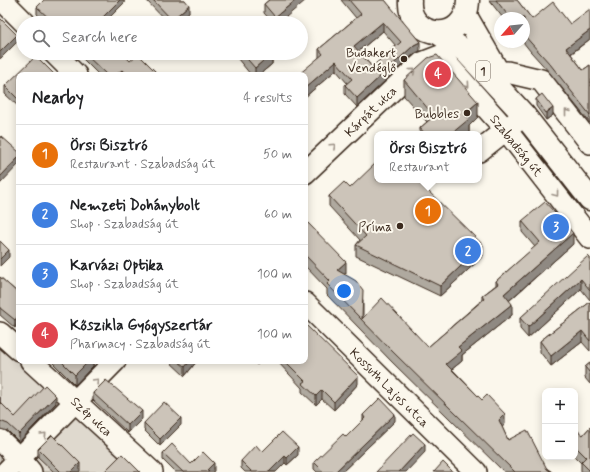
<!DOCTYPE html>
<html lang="en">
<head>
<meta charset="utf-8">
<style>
  :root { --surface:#fff; --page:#f6f6f6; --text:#202124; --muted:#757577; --line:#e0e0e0; --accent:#b45309 }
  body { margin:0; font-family:Mynerve,sans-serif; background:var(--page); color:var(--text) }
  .controls { position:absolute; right:12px; bottom:12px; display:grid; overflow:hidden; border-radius:8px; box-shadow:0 2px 10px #0003 }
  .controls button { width:36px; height:36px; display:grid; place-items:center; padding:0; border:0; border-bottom:1px solid var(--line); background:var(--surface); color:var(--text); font:20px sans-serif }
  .compass { position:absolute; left:494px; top:12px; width:36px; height:36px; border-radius:50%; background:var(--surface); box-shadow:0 2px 10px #0003; rotate:242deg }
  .you { position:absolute; left:344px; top:291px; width:14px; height:14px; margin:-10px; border:3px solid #fff; border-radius:50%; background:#1a73e8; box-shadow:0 0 0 6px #1a73e833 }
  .badge { display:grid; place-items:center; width:26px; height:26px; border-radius:50%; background:var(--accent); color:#fff; font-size:13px; font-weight:700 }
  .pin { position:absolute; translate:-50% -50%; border:2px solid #fff; box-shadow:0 1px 4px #0006 }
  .popup { position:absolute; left:374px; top:131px; width:108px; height:52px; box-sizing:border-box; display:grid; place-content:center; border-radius:8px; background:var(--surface); filter:drop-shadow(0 1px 3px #0005); font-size:13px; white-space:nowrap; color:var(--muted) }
  .popup b { font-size:15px; color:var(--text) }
  .popup::after { content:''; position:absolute; left:50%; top:100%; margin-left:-8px; border:8px solid transparent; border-top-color:var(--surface) }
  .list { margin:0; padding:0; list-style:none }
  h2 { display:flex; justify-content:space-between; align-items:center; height:52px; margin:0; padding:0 16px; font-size:17px }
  h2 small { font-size:13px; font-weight:400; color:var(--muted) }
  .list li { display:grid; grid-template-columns:26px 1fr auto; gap:12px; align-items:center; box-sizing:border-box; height:60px; padding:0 16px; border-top:1px solid var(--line) }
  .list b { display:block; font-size:15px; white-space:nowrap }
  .list p { margin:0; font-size:13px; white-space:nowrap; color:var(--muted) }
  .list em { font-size:13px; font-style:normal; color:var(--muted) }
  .icon { flex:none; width:22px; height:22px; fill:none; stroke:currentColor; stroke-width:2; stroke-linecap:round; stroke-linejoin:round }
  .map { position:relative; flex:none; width:590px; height:472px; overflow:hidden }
  .search { position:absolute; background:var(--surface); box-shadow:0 2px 10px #0003; left:16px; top:16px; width:292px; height:44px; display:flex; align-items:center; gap:10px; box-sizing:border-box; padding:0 14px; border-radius:22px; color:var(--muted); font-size:15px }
  .panel { position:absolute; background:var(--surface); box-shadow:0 2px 10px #0003; left:16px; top:72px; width:292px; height:292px; border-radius:8px }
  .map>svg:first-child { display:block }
</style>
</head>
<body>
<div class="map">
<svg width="590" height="472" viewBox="0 0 590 472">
  <rect width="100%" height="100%" fill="#fbf7ec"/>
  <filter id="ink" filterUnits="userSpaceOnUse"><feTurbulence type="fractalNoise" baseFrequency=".025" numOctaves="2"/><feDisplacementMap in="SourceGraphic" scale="8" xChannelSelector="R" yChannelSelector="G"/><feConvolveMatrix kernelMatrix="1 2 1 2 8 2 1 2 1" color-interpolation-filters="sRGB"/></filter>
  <g filter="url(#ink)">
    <!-- green -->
    <path fill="#dfd9ce" stroke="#8d8276" d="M0,333l19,17v11h12l121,111h-152z"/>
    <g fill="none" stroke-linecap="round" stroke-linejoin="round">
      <defs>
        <g id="minor">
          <path d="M2,0l23,23"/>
          <path d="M54,53l22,22"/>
          <path d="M500,76l7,-4 34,8 49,63"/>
          <path d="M479,151l38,-30"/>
          <path d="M305,173l98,-93 19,-17 18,-7 66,74 84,108"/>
          <path d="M305,303l171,169"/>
          <path d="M0,333l19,17"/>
          <path d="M31,361l121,111"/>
          <path d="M0,440l20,19 11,13"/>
          <path d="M6,472l109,-111"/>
        </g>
        <g id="major">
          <path d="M410,0c-3,40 57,46 58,0"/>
          <path d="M466,16l35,61"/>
          <path d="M438,33l27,18 59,64 66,84"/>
        </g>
      </defs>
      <!-- minor casing -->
      <use href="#minor" stroke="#3b2a1e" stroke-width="24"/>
      <!-- major casing -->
      <use href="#major" stroke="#3b2a1e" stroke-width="25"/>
      <!-- minor -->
      <use href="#minor" stroke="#fbf7ec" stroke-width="21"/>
      <!-- major -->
      <use href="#major" stroke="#fbf7ec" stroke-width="22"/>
    </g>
    <!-- wall -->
    <g fill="#afa99f" stroke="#3b2a1e" fill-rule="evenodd">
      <path d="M124,0v3l-20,20h-58l-9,-9v-7z"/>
      <path d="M146,0h39l4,12 -12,11h-9z"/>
      <path d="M269,0l10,23h-6l-9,-10v-9z"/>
      <path d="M341,0h44l35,51 -6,3 -57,53 -12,-13v-9l2,-2 -11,-13 -31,27v-22l14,-18v-8l37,-31zM383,31l13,15 -24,21 -13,-16z"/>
      <path d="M489,0h28l15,19 38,5 20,15 -19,15 12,16 7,-5v58l-40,-50 -19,-21 -8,-10h1v-24h-21z"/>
      <path d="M77,53h35l2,1 16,7 25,14h-56z"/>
      <path d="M233,53h39v11l-13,11h-8z"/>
      <path d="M19,75v32l-14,-13v-8z"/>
      <path d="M404,80l74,37 -9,9v8h-49v-6l7,-6 -23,-26z"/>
      <path d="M536,99l17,16 -7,5 -10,-14z"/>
      <path d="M350,188l133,68 -43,40 -84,-40v-11l4,-5 -31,-34v-10z"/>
      <path d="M522,221l51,23 -64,57 3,14 -50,40v6l-10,8 53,55 -3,3 6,13 44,32h-48l-112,-110 -65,-67v-6l-22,-23v-40l41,47 -2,1 19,26v18l65,29 54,-47v-4l14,-11v-4l39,-34 -13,-15z"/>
      <path d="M590,258v42l-9,-11 -53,49 -8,-9v-11z"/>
      <path d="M0,277l18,16 -3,35 -15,-13z"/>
      <path d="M590,302v49l-8,-9 -31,24 -11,-14v-11z"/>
      <path d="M51,361h42v5l-18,19z"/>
      <path d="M169,361h28l-12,15z"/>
      <path d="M254,361h7l-4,4z"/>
      <path d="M277,361h28l53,23 -24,26 -12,-11 -6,6 -14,-13v-4z"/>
      <path d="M590,363v21l-5,-6v-11z"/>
      <path d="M93,393l49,26 -14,14 -35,-33z"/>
      <path d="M0,397v5l15,15 41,-14 -37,39 -11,-11 -8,-2z"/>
      <path d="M363,415l32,6 -53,51h-25l-3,-3v-7l32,-25 17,-16z"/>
      <path d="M144,423l37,2 -21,21 -16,-16z"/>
      <path d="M590,427v45h-9v-9l-6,-6v-22h8z"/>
      <path d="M38,449l42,22 -1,1h-25l-16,-15z"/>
      <path d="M163,453l28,11 23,7 -1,1h-38l-12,-12z"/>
      <path d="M298,455l-11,10 -2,-2 -9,9h-31l-4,-4v-7z"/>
    </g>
    <!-- shaded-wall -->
    <g fill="#8f8982" stroke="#3b2a1e">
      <path d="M120,0h4v3l-20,20h-7z"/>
      <path d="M296,0h10l-27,23h-4v-6z"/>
      <path d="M189,5v7l-12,11h-5v-3z"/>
      <path d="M383,22v9l-29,24v-9z"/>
      <path d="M590,30v9l-24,18v-9z"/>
      <path d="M17,35v7l-17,17v-7z"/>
      <path d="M420,42v9l-6,3 -57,53v-9l57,-53z"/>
      <path d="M272,53v11l-13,11h-4v-7z"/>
      <path d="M336,61v9l-31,27v-9z"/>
      <path d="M122,70v5h-6z"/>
      <path d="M155,71v4h-4z"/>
      <path d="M478,102v15l-9,9v8h-18l13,-20z"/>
      <path d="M553,108v7l-7,5v-7z"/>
      <path d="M19,157v7l-19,20v-7z"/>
      <path d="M573,233v11l-69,61v-11z"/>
      <path d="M483,245v11l-43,40v-10z"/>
      <path d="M9,250v7l-9,9v-7z"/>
      <path d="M346,262v11l-9,7v-10z"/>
      <path d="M581,279v10l-53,49v-11z"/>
      <path d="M512,304v11l-50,40v6l-16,13v-10l12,-17z"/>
      <path d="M19,315v8l-4,5v-8z"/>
      <path d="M582,331v11l-31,24v-10z"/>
      <path d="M89,361h4v5l-18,19v-10z"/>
      <path d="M190,361h7l-12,15v-9z"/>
      <path d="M257,361h4l-4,4z"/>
      <path d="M358,376v8l-24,26v-8z"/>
      <path d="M322,390v9l-6,6v-9z"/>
      <path d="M56,396v7l-37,39v-8z"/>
      <path d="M142,411v8l-14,14v-8z"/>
      <path d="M395,414v7l-53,51h-7z"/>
      <path d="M505,414v10l-6,7v-11z"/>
      <path d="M181,418v7l-21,21v-7z"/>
      <path d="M425,444v8l-19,20h-7z"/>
      <path d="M298,447v8l-11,10v-7z"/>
      <path d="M285,456v7l-9,9h-7z"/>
      <path d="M80,463v8l-1,1h-8z"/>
      <path d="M214,463v8l-1,1h-6v-2z"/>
    </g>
    <!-- building -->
    <g fill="#ccc4b9" stroke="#3b2a1e" fill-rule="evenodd">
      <path d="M44,0h76l-23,23h-43l-17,-16z"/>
      <path d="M153,0h32l4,5 -17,15z"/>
      <path d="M269,0h27l-21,17 -11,-13z"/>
      <path d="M349,0h36l35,42 -6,3 -57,53 -12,-13 7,-6 -16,-18 -31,27v-13h-7l25,-21 -4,-5 42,-35zM383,22l18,20 -29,25 -18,-21z"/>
      <path d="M496,0h21l15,19 21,-17 17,22 20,-15v21l-24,18 17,22 7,-5v50l-40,-51 -19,-21 -7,-8v-17h-14z"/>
      <path d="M241,17l6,6h-13z"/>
      <path d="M0,18l17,17 -17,17z"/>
      <path d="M84,53h28l2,1 1,-1h7l8,8 8,-7 17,17 -4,4h-24l-5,-5 -6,5h-9z"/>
      <path d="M242,53h30l-17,15z"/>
      <path d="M437,55l41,47 -14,12 5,5 -18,15h-26l-5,-6 14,-12 -30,-36 24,-22z"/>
      <path d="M36,56l19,19h-36v25l-14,-14z"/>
      <path d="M542,94l11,14 -7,5 -10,-14z"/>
      <path d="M1,136l18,16v5l-19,20v-39z"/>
      <path d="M377,162v18h40l66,65 -43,41 -84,-41 10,-9 -37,-40 15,-14 6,6z"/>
      <path d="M545,202l28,31 -69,61 8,10 -54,43 4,4 -16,13 36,36 5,-5 18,19 -6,6 9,20 19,-10 20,39 5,3h-37l-123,-121 -65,-67 3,-3 -25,-26v-29l3,-3 38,39 -9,8 19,11 7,9 -1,29 20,-21 46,49 56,-48 -2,-3 16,-12 -2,-3 44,-39 -18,-21z"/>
      <path d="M0,241l9,9 -9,9z"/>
      <path d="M588,256l2,2v32l-9,-11 -53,48 -8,-9z"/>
      <path d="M0,277l18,16 1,-1v23l-4,5 -15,-12z"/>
      <path d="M590,302v39l-8,-10 -31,25 -11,-15z"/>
      <path d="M305,324l53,52 -24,26 -12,-12 -6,6 -14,-13 3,-2 -20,-20h20z"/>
      <path d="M61,361h28l-14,14z"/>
      <path d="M178,361h12l-5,6z"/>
      <path d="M590,363v10l-5,-6z"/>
      <path d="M106,380l36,31 -14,14 -35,-32z"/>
      <path d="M45,385l11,11 -37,38 -11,-10 -8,-3v-19l15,15z"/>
      <path d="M380,398l15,16 -60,58h-11l-10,-10 29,-28 3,3 19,-19 -2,-3z"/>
      <path d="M164,402l17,16 -21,21 -16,-16z"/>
      <path d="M590,427v44l-9,-9 5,-5 -11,-11v-11l3,-4 5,4z"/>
      <path d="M282,432l16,15 -11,11 -2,-2 -16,16h-17l-11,-11 15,-16 6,7z"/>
      <path d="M413,433l12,11 -26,28h-23z"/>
      <path d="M52,435l28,28 -9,9h-10l-23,-23z"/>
      <path d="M172,444l19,20 12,-12 11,11 -7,7 2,2h-26l-20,-19z"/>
      <path d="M122,454l18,18h-36z"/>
      <path d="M443,462l10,10h-19z"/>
    </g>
    <!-- one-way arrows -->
    <defs><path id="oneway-chevron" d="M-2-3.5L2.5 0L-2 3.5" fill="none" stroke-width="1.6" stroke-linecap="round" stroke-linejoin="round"/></defs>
    <g stroke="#9b9085">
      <use href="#oneway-chevron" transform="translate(413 71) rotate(-41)"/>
      <use href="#oneway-chevron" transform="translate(467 85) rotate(49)"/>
      <use href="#oneway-chevron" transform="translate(567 112) rotate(-129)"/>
      <use href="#oneway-chevron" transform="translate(333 146) rotate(-43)"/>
      <use href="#oneway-chevron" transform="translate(556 194) rotate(53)"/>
      <use href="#oneway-chevron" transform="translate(96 381) rotate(-46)"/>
      <use href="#oneway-chevron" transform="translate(44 435) rotate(-46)"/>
    </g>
  </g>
  <!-- markers -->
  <g fill="#3b2a1e" stroke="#fbf7ec" stroke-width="1.5">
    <circle cx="404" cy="59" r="4"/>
    <circle cx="467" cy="113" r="4"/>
    <circle cx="400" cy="226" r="4"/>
  </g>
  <g text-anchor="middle" stroke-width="4" stroke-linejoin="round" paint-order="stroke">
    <!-- shield labels -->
    <rect fill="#fbf7ec" stroke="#75685c" stroke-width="1" x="476" y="61" width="14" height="20" rx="3"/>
    <g font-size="12" font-weight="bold" fill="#3b2a1e">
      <text x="483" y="75">1</text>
    </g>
    <!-- poi labels -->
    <g font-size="13" fill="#3b2a1e" stroke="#fbf7ec" text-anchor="end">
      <text x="396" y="57">Budakert<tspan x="396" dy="15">Vendéglő</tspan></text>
      <text x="459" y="118">Bubbles</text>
      <text x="392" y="231">Príma</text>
    </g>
    <!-- street labels -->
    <g font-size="13" fill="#3b2a1e" stroke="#fbf7ec">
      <text transform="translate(370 111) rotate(-44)" y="5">Kárpát utca</text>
      <text transform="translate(517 145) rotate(51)" y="5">Szabadság út</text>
      <text transform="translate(390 387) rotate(45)" y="5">Kossuth Lajos utca</text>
      <text transform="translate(92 416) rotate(43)" y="5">Szép utca</text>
    </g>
  </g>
</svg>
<div class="controls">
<button>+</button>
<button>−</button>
</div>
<svg class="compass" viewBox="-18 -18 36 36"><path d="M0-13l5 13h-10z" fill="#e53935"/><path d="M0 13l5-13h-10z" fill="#757577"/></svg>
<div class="you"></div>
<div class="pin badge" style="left:428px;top:211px;background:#e8710a">1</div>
<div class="popup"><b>Örsi Bisztró</b>Restaurant</div>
<div class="pin badge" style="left:468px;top:251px;background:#3f7fe0">2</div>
<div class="pin badge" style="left:556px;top:227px;background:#3f7fe0">3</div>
<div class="pin badge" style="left:438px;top:74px;background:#e0444e">4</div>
<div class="search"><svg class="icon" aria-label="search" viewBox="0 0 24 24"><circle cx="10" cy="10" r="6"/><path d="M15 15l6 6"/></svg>Search here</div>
<section class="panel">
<h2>Nearby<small>4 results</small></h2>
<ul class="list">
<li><span class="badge" style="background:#e8710a">1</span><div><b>Örsi Bisztró</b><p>Restaurant · Szabadság út</p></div><em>50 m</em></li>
<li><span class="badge" style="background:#3f7fe0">2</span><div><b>Nemzeti Dohánybolt</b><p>Shop · Szabadság út</p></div><em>60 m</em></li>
<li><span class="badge" style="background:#3f7fe0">3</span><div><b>Karvázi Optika</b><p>Shop · Szabadság út</p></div><em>100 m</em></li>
<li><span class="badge" style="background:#e0444e">4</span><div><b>Kőszikla Gyógyszertár</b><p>Pharmacy · Szabadság út</p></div><em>100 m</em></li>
</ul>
</section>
</div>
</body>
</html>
